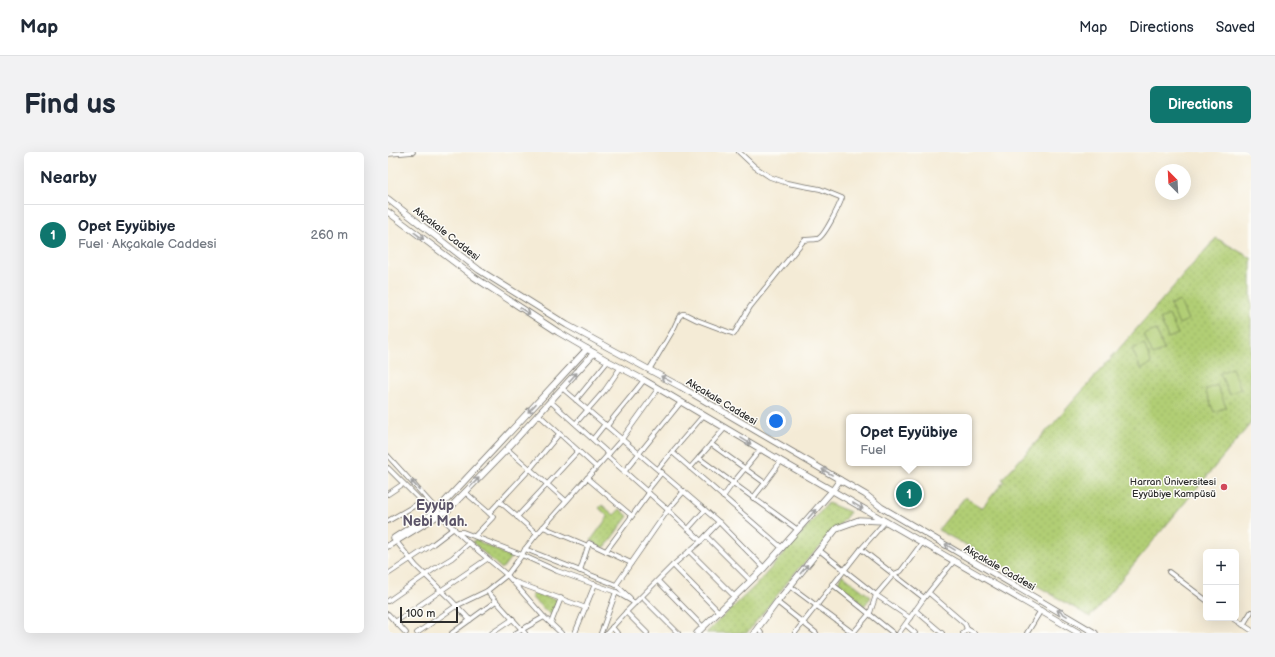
<!DOCTYPE html>
<html lang="en">
<head>
<meta charset="utf-8">
<style>
  :root { --surface:#fff; --page:#f2f2f3; --text:#1f2937; --muted:#747a83; --line:#e0e1e3; --accent:#0f766e }
  body { margin:0; font-family:"Balsamiq Sans",sans-serif; background:var(--page); color:var(--text) }
  .controls { position:absolute; right:12px; bottom:12px; display:grid; overflow:hidden; border-radius:6px; box-shadow:0 4px 16px #0002 }
  .controls button { width:36px; height:36px; display:grid; place-items:center; padding:0; border:0; border-bottom:1px solid var(--line); background:var(--surface); color:var(--text); font:20px sans-serif }
  .compass { position:absolute; left:767px; top:12px; width:36px; height:36px; border-radius:50%; background:var(--surface); box-shadow:0 4px 16px #0002; rotate:336deg }
  .scale { position:absolute; left:12px; bottom:10px; width:58px; box-sizing:border-box; padding-left:4px; border:2px solid #2b2b2b; border-top:0; font-size:11px; line-height:14px; white-space:nowrap; color:#2b2b2b; -webkit-text-stroke:3px #fdfcf7; paint-order:stroke }
  .you { position:absolute; left:388px; top:269px; width:14px; height:14px; margin:-10px; border:3px solid #fff; border-radius:50%; background:#1a73e8; box-shadow:0 0 0 6px #1a73e833 }
  .badge { display:grid; place-items:center; width:26px; height:26px; border-radius:50%; background:var(--accent); color:#fff; font-size:13px; font-weight:700 }
  .pin { position:absolute; translate:-50% -50%; border:2px solid #fff; box-shadow:0 1px 4px #0006 }
  .popup { position:absolute; left:458px; top:262px; width:126px; height:52px; box-sizing:border-box; display:grid; place-content:center; border-radius:6px; background:var(--surface); filter:drop-shadow(0 1px 3px #0005); font-size:13px; white-space:nowrap; color:var(--muted) }
  .popup b { font-size:15px; color:var(--text) }
  .popup::after { content:''; position:absolute; left:50%; top:100%; margin-left:-8px; border:8px solid transparent; border-top-color:var(--surface) }
  .list { margin:0; padding:0; list-style:none }
  h2 { display:flex; justify-content:space-between; align-items:center; height:52px; margin:0; padding:0 16px; font-size:17px }
  h2 small { font-size:13px; font-weight:400; color:var(--muted) }
  .list li { display:grid; grid-template-columns:26px 1fr auto; gap:12px; align-items:center; box-sizing:border-box; height:60px; padding:0 16px; border-top:1px solid var(--line) }
  .list b { display:block; font-size:15px; white-space:nowrap }
  .list p { margin:0; font-size:13px; white-space:nowrap; color:var(--muted) }
  .list em { font-size:13px; font-style:normal; color:var(--muted) }
  .map { position:relative; flex:none; width:863px; height:481px; overflow:hidden; border-radius:6px }
  header { display:flex; align-items:center; gap:24px; box-sizing:border-box; height:56px; padding:0 20px; background:var(--surface); border-bottom:1px solid var(--line) }
  header strong { font-size:19px }
  nav { display:flex; gap:22px; margin-inline-start:auto; font-size:14px }
  .intro { display:flex; align-items:center; justify-content:space-between; box-sizing:border-box; height:96px; padding:0 24px }
  h1 { margin:0; font-size:28px }
  .button { padding:10px 18px; border-radius:6px; background:var(--accent); color:#fff; font-size:14px; font-weight:700 }
  main { display:flex; gap:24px; padding:0 24px }
  aside { flex:1; background:var(--surface); border-radius:6px; box-shadow:0 4px 16px #0002 }
  .map>svg:first-child { display:block }
</style>
</head>
<body>
<header>
<strong>Map</strong>
<nav><a>Map</a><a>Directions</a><a>Saved</a></nav>
</header>
<div class="intro"><h1>Find us</h1><a class="button">Directions</a></div>
<main>
<aside>
<h2>Nearby<small></small></h2>
<ul class="list">
<li><span class="badge">1</span><div><b>Opet Eyyübiye</b><p>Fuel · Akçakale Caddesi</p></div><em>260 m</em></li>
</ul>
</aside>
<div class="map">
<svg width="863" height="481" viewBox="0 0 863 481">
  <defs>
    <pattern id="grass-dots" width="8" height="8" patternUnits="userSpaceOnUse"><rect width="8" height="8" fill="#b1ce75"/><path d="M2 2h.1M6 6h.1" fill="none" stroke="#98b165" stroke-width="1.8" stroke-linecap="round"/></pattern>
  </defs>
  <rect width="100%" height="100%" fill="#fdfcf7"/>
  <filter id="ink" filterUnits="userSpaceOnUse"><feTurbulence type="fractalNoise" baseFrequency=".025" numOctaves="2"/><feDisplacementMap in="SourceGraphic" scale="8" xChannelSelector="R" yChannelSelector="G"/><feConvolveMatrix kernelMatrix="1 2 1 2 8 2 1 2 1" color-interpolation-filters="sRGB"/></filter>
  <filter id="wash" filterUnits="userSpaceOnUse"><feTurbulence type="fractalNoise" baseFrequency=".012" numOctaves="4" result="noise"/><feDisplacementMap in="SourceGraphic" scale="16" xChannelSelector="R" yChannelSelector="G"/><feGaussianBlur stdDeviation="0.9" result="paint"/><feColorMatrix in="noise" values="0 0 0 0 0 0 0 0 0 0 0 0 0 0 0 0 0 1.4 0 .05"/><feComposite in="paint" operator="in"/></filter>
  <g filter="url(#wash)">
    <rect width="100%" height="100%" fill="#f4ebd6"/>
    <!-- grass -->
    <g fill="url(#grass-dots)" stroke="#6e7c50">
      <path d="M828,86l35,20v165l-161,194 -105,-62 -47,-25 27,-33 17,11 22,-27 -2,-2 52,-56z"/>
      <path d="M440,351l22,9 -20,25 -32,32 -51,64h-41l51,-49z"/>
      <path d="M214,353l12,10 6,-6 8,7 -23,31h-5l-9,-7 17,-23 -9,-9z"/>
      <path d="M88,388l35,17 -9,12 -30,-27z"/>
      <path d="M454,423l29,22 -7,9 -27,-22z"/>
      <path d="M144,441l26,7 -7,15 -19,-17z"/>
    </g>
    <!-- garden -->
    <g fill="#b1ce75" stroke="#6e7c50">
      <path d="M792,149l8,19 -9,4 -9,-19z"/>
      <path d="M781,163l9,19 -10,4 -8,-19z"/>
      <path d="M768,178l8,20 -11,5 -9,-20z"/>
      <path d="M756,192l8,20 -11,5 -9,-20z"/>
      <path d="M844,216l9,21 -12,5 -9,-21z"/>
      <path d="M829,233l9,22 -12,5 -9,-22z"/>
    </g>
  </g>
  <g filter="url(#ink)">
    <g fill="none" stroke-linecap="round" stroke-linejoin="round">
      <defs>
        <g id="minor">
          <path d="M0,2l25,-2"/>
          <path d="M261,218l24,-40 6,-13 3,-3h3l12,6 37,14 16,-27 54,-67c5,-1 9,0 13,-1 7,-1 22,-33 25,-41l-22,-9 -33,-6 -17,-6 -15,-10 -16,-15"/>
          <path d="M174,236l143,122"/>
          <path d="M188,248l32,-39"/>
          <path d="M162,249l59,53"/>
          <path d="M150,262l58,53"/>
          <path d="M188,271l29,-33 16,-23"/>
          <path d="M219,274c12,-16 25,-30 37,-46"/>
          <path d="M171,282l-29,35 36,32"/>
          <path d="M205,287l12,-15"/>
          <path d="M323,292l54,39 -12,15"/>
          <path d="M284,300l31,-36"/>
          <path d="M0,304l50,55"/>
          <path d="M219,304l61,54 -52,75"/>
          <path d="M311,306l34,25 27,-33"/>
          <path d="M0,316l45,45 6,2 30,28 38,32 37,42 17,16"/>
          <path d="M302,316l35,-40"/>
          <path d="M270,317l14,-17 110,96"/>
          <path d="M236,320l57,-70"/>
          <path d="M199,326l45,38"/>
          <path d="M377,331l16,-22"/>
          <path d="M259,339l15,-19"/>
          <path d="M296,339l-16,19 20,19 17,-19 14,12"/>
          <path d="M77,340l24,21 41,-44 -23,-20"/>
          <path d="M0,342l15,-10"/>
          <path d="M335,345l10,-14 65,47"/>
          <path d="M111,349l38,33"/>
          <path d="M129,365l61,-66"/>
          <path d="M0,369l33,-19"/>
          <path d="M155,375l45,19"/>
          <path d="M300,377l13,12"/>
          <path d="M87,384l18,-19 -4,-4"/>
          <path d="M318,384l45,45"/>
          <path d="M8,389l20,25 35,34 19,20"/>
          <path d="M137,397l91,36 14,13"/>
          <path d="M473,397l63,49"/>
          <path d="M431,398l57,45 34,23"/>
          <path d="M218,399l43,-58"/>
          <path d="M301,399l46,46"/>
          <path d="M285,413l46,47"/>
          <path d="M192,419l9,-28 42,20"/>
          <path d="M781,420l37,28"/>
          <path d="M0,422l45,-30 21,-16"/>
          <path d="M270,429l45,46"/>
          <path d="M127,430l71,26"/>
          <path d="M444,432l61,49"/>
          <path d="M402,434l63,47"/>
          <path d="M99,439l38,42"/>
          <path d="M541,441l36,31 2,5"/>
          <path d="M254,445l36,36"/>
          <path d="M0,449l46,-32 18,-11 17,-15"/>
          <path d="M389,450l39,31"/>
          <path d="M247,451l-19,-11 -59,-21 -35,-16 3,-6 12,-15 85,-95 36,-50"/>
          <path d="M527,458l27,23"/>
          <path d="M238,460l21,21"/>
          <path d="M0,462l18,19"/>
          <path d="M845,466l18,12"/>
          <path d="M7,470l92,-63"/>
          <path d="M163,471l10,-25"/>
          <path d="M518,473l9,8"/>
          <path d="M855,473l8,-13"/>
          <path d="M224,475l5,6"/>
          <path d="M370,476l3,5"/>
          <path d="M29,481l39,-27 31,-15 20,-16 15,-20 -59,-23h-5"/>
          <path d="M64,481l44,-32"/>
          <path d="M104,481l21,-14"/>
          <path d="M128,481l28,-16"/>
          <path d="M187,481l20,-49"/>
          <path d="M213,481l15,-41"/>
          <path d="M219,481l19,-21 47,-47 28,-24 18,-19 45,46"/>
          <path d="M407,481l66,-84 24,-27"/>
          <path d="M465,481l17,-20 6,-18 18,-21 7,-3 21,-28"/>
          <path d="M511,481l25,-35 30,-37"/>
          <path d="M575,481l4,-4 7,4"/>
          <path d="M639,481l14,-23"/>
        </g>
        <g id="major">
          <path d="M0,47l91,71 88,55 114,62 185,108 15,12 214,126"/>
          <path d="M0,60l86,65 84,55 50,29 36,19 137,81 298,172"/>
          <path d="M6,386l39,-25 5,-4 112,-120 37,-40"/>
          <path d="M0,394l51,-31 8,-4 60,-62 87,-96"/>
          <path d="M309,481l67,-65 68,-77 8,-11"/>
          <path d="M366,481l23,-31 60,-74 22,-8 24,1"/>
        </g>
      </defs>
      <!-- minor casing -->
      <use href="#minor" stroke="#716e67" stroke-width="5.5"/>
      <!-- major casing -->
      <use href="#major" stroke="#716e67" stroke-width="7"/>
      <!-- minor -->
      <use href="#minor" stroke="#fff" stroke-width="4"/>
      <!-- major -->
      <use href="#major" stroke="#fff" stroke-width="5.5"/>
    </g>
    <!-- one-way arrows -->
    <defs><path id="oneway-shaft" d="M-6 0H5M1.5-3L5.5 0L1.5 3" fill="none" stroke-width="1.6" stroke-linecap="round" stroke-linejoin="round"/></defs>
    <g stroke="#a0a0a0">
      <use href="#oneway-shaft" transform="translate(31 84) rotate(37)"/>
      <use href="#oneway-shaft" transform="translate(137 159) rotate(33)"/>
      <use href="#oneway-shaft" transform="translate(185 225) rotate(-48)"/>
      <use href="#oneway-shaft" transform="translate(278 227) rotate(-151)"/>
      <use href="#oneway-shaft" transform="translate(144 256) rotate(133)"/>
      <use href="#oneway-shaft" transform="translate(358 289) rotate(31)"/>
      <use href="#oneway-shaft" transform="translate(439 320) rotate(-150)"/>
      <use href="#oneway-shaft" transform="translate(87 330) rotate(-46)"/>
      <use href="#oneway-shaft" transform="translate(27 333) rotate(-133)"/>
      <use href="#oneway-shaft" transform="translate(470 354) rotate(31)"/>
      <use href="#oneway-shaft" transform="translate(424 362) rotate(-49)"/>
      <use href="#oneway-shaft" transform="translate(562 395) rotate(-149)"/>
      <use href="#oneway-shaft" transform="translate(416 417) rotate(-51)"/>
      <use href="#oneway-shaft" transform="translate(674 461) rotate(-149)"/>
    </g>
  </g>
  <!-- markers -->
  <circle fill="#d1495b" stroke="#fdfcf7" stroke-width="1.5" cx="836" cy="335" r="4"/>
  <g text-anchor="middle" stroke-width="3" stroke-linejoin="round" paint-order="stroke">
    <!-- street labels -->
    <g font-size="10" fill="#2b2b2b" stroke="#fdfcf7">
      <text transform="translate(59 81) rotate(38)" y="4">Akçakale Caddesi</text>
      <text transform="translate(334 249) rotate(31)" y="4">Akçakale Caddesi</text>
      <text transform="translate(612 415) rotate(30)" y="4">Akçakale Caddesi</text>
    </g>
    <!-- poi labels -->
    <g font-size="10" fill="#2b2b2b" stroke="#fdfcf7" text-anchor="end">
      <text x="828" y="333">Harran Üniversitesi<tspan x="828" dy="12">Eyyübiye Kampüsü</tspan></text>
    </g>
    <!-- district labels -->
    <g font-size="14" font-weight="bold" fill="#5c5569" stroke="#fdfcf7">
      <text x="47" y="358">Eyyüp<tspan x="47" dy="16">Nebi Mah.</tspan></text>
    </g>
  </g>
</svg>
<div class="controls">
<button>+</button>
<button>−</button>
</div>
<svg class="compass" viewBox="-18 -18 36 36"><path d="M0-13l5 13h-10z" fill="#e53935"/><path d="M0 13l5-13h-10z" fill="#747a83"/></svg>
<div class="scale">100 m</div>
<div class="you"></div>
<div class="pin badge" style="left:521px;top:342px">1</div>
<div class="popup"><b>Opet Eyyübiye</b>Fuel</div>
</div>
</main>
</body>
</html>
